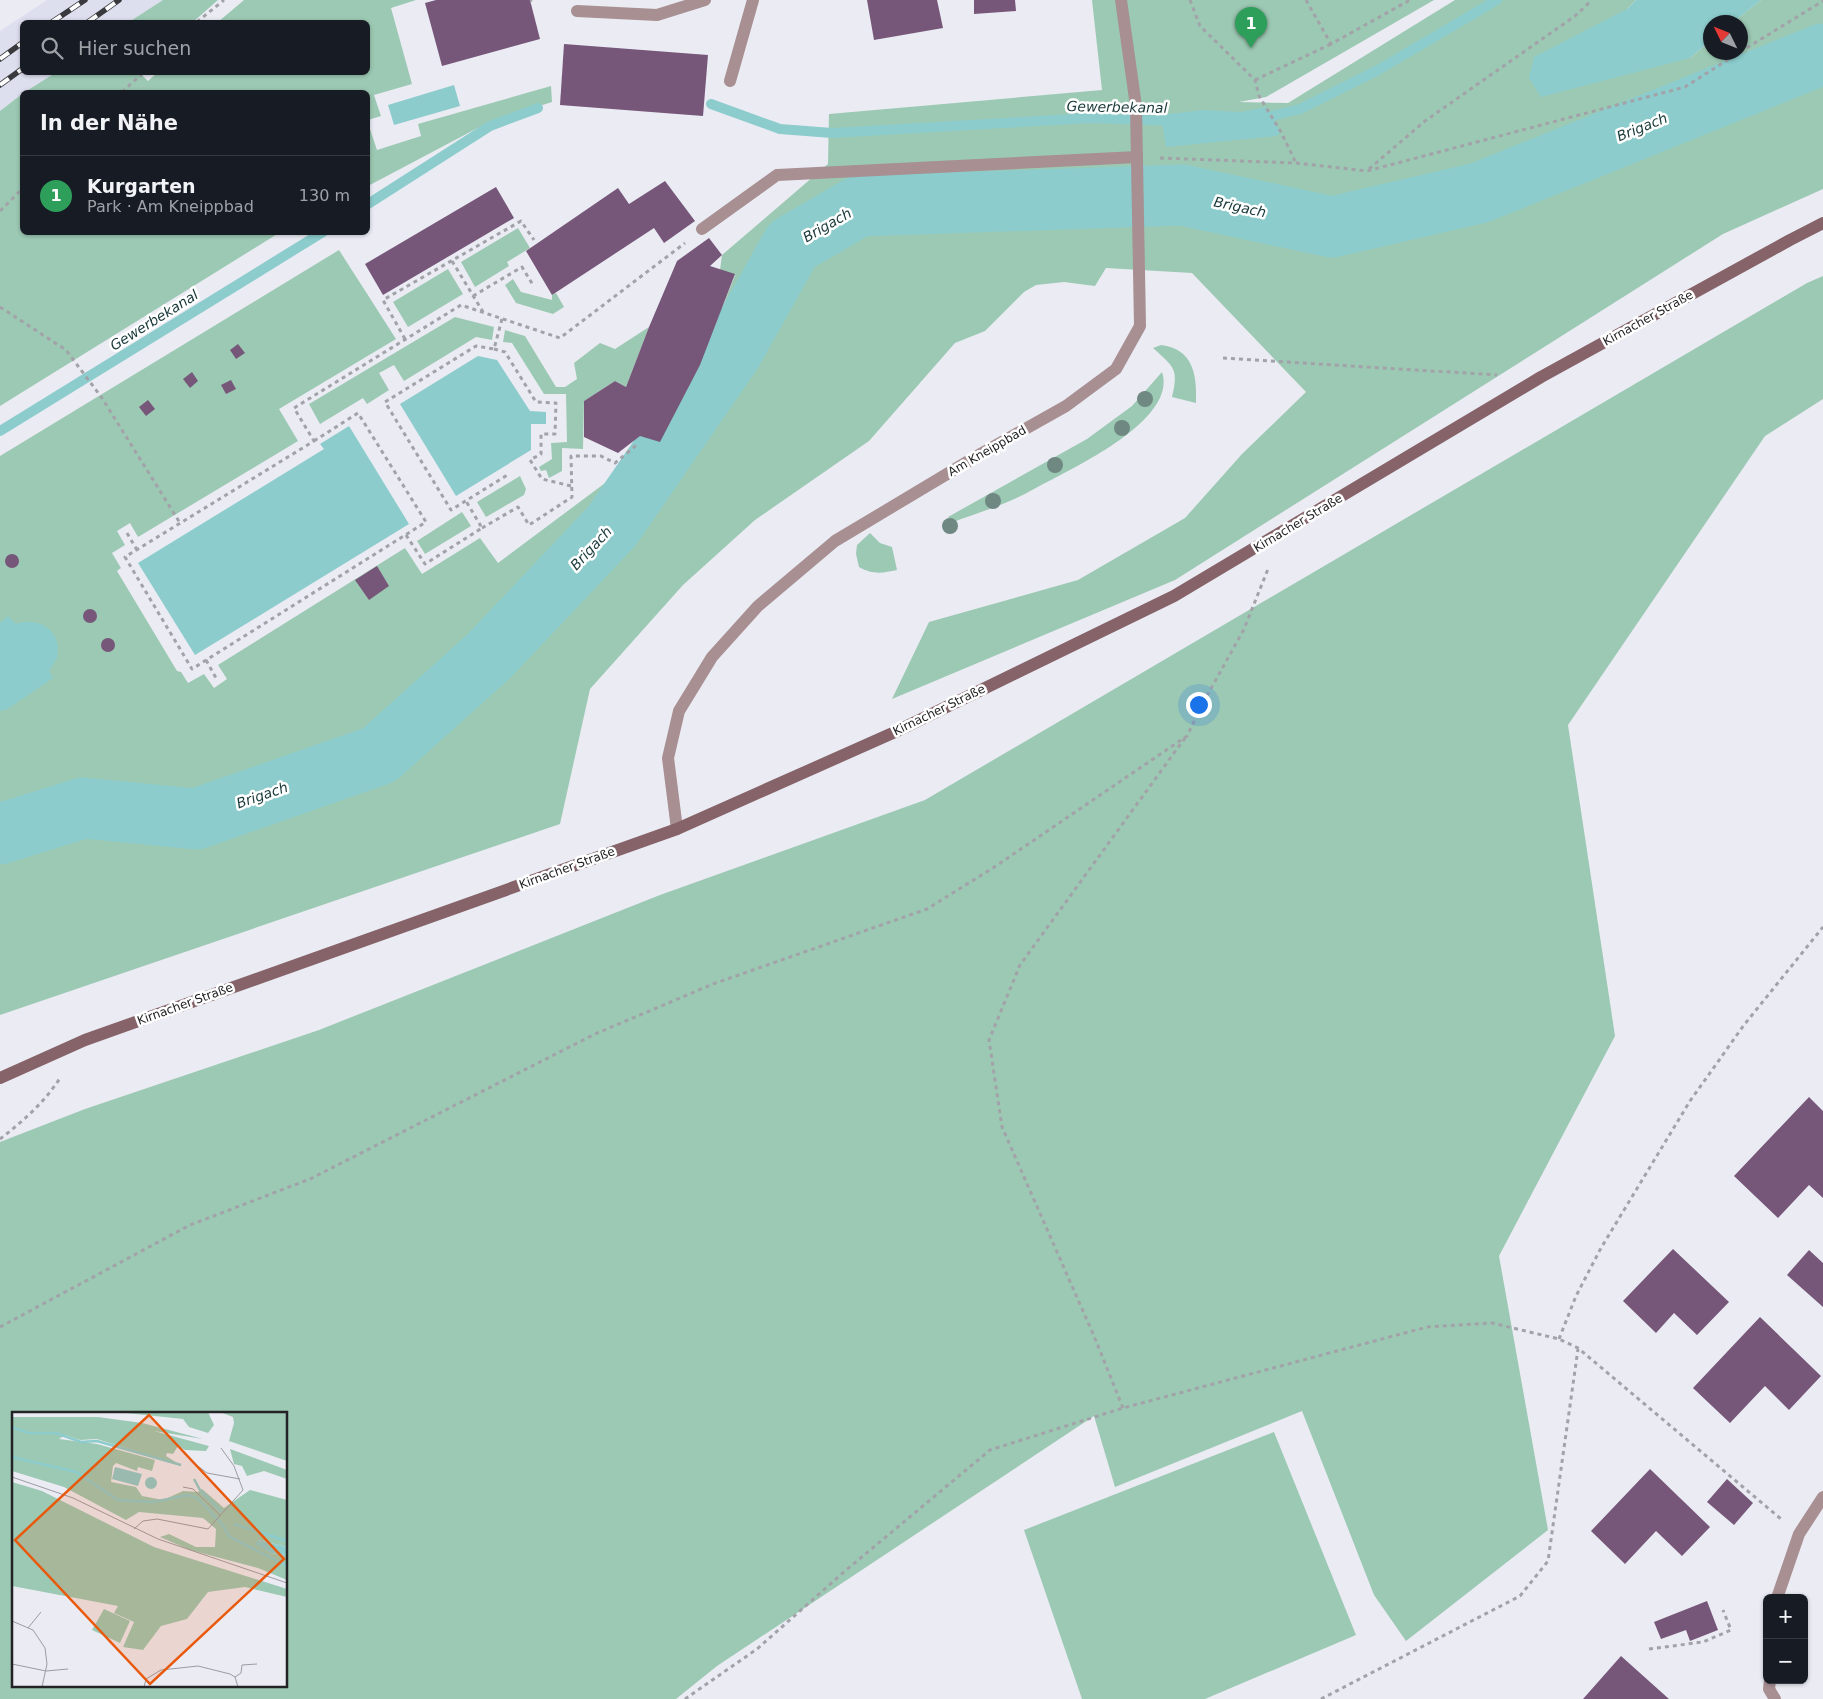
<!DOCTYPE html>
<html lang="de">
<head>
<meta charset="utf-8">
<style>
  :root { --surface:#171b24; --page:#20242c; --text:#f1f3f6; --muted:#9ea1a6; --line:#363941; --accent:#7c3aed }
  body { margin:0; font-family:"DejaVu Sans",sans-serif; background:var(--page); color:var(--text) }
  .controls { position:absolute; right:15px; bottom:15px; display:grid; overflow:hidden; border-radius:8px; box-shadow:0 1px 4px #0004 }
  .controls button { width:45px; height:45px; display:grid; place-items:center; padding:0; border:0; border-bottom:1px solid var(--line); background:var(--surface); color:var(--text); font:25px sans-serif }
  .compass { position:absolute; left:1703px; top:15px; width:45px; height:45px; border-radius:50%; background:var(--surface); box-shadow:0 1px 4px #0004; rotate:313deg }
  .you { position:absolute; left:1198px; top:704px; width:18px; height:18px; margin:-12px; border:4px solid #fff; border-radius:50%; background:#1a73e8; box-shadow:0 0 0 8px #1a73e833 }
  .badge { display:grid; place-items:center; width:32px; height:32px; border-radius:50%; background:var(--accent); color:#fff; font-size:16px; font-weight:700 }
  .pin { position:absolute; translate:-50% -41px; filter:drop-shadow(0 1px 2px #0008) }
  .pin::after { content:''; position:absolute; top:26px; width:18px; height:15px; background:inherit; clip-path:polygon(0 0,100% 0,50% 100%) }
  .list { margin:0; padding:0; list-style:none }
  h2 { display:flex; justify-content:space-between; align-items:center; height:65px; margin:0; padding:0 20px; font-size:21px }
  h2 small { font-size:16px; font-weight:400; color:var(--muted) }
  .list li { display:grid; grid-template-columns:32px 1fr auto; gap:15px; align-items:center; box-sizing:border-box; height:80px; padding:0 20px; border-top:1px solid var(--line) }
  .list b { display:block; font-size:19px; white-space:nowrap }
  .list p { margin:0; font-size:16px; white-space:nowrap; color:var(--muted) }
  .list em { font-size:16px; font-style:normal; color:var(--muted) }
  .icon { flex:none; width:28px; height:28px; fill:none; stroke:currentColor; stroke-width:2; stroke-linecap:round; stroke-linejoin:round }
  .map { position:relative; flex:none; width:1823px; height:1699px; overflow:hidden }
  .search { position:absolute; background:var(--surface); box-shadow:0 1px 4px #0004; left:20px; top:20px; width:350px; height:55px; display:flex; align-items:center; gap:12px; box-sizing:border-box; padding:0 18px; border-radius:8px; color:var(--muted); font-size:19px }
  .panel { position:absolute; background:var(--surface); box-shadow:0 1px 4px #0004; left:20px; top:90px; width:350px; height:145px; border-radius:8px }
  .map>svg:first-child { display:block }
</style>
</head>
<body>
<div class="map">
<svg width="1823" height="1699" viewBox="0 0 1823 1699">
  <rect width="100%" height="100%" fill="#ebebf4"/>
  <!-- built -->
  <path fill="#dddeee" d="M47,0h116l-34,22h-107v50l33,1 -30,19h-3v2l-22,17v-80z"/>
  <!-- green -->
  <g fill="#9cc9b3" fill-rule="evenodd">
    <path d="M163,0h55l-25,22h-64z"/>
    <path d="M244,0h172l-25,8 21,76 -38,11 7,21 -13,4v-28h-343l30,-19h85l8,8 10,-9h210v-50h-150z"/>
    <path d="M1092,0h342l-168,97 -27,5 49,1 167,-103h181l-9,9 63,49 20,-17v11h30v-30h-7l28,-22h62v189l-100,45 -548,346 -283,119 37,-77 149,-42 107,-62 57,-64 64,-62 -114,-119 -86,-5 -11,18 -31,-4 -28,3 -12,7 -39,39 -30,12 -86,98 -114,79 -72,65 -93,104 -30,135 -560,191v-559l339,-206 57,89 -117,70 19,32 -160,96 -8,-14 -13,8 8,14 -13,8 9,15 -4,3 60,100 4,1 7,11 16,-9 10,14 13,-9 -9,-14 187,-117 17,26 58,-36 18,25 162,-121 40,-77 35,-90 -15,-5 2,-15 106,-91 1,-50 273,-24z"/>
    <path d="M551,86l1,16 -63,20 -121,64v-63l9,27 44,-14 -3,-12z"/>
    <path d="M22,94v138l257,1 -279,173v-295z"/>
    <path d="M518,228l12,20 -23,14 2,4 -34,21 -14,-25z"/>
    <path d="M448,269l15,25 -55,33 -15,-25z"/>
    <path d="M1823,276v123l-58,37 -197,289 47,311 -116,220 49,274 -142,111 -32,-46 -72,-184 -187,76 -21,-71 -377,250 -41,33h-676v-557l85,-33 234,-79 341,-135 265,-95 882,-517zM14,1413h272v272h-272z"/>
    <path d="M513,279l8,13 31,8v-5l4,-2 8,14 -11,7 -37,-11 -11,-18z"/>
    <path d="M455,317l39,10 -2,13 -16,-3 -72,44 -10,-16 -15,8 10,17 -22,14 -4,-6 -43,26 -11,-20z"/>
    <path d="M649,327l-23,60 -11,-6 -31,20 -1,48 -21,-1v23l-13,7 -3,-8 -5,1 -2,-4 13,-8 -1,-16 16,-1 -1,-48h-22l-32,-51 -9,-1 2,-12 20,6 31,51h9l12,-8 -3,-16 26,-20 15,6z"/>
    <path d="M1161,345c33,4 36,31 35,58l-24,-6c7,-28 2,-30 -19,-49z"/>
    <path d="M1162,372c15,45 -77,90 -109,107 -14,7 -27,15 -41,21 -20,9 -41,15 -61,23l-3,-6 139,-78 45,-33z"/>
    <path d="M520,476l6,13 -2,6 -38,22 -9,-15z"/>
    <path d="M462,512l9,14 -46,28 -8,-13z"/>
    <path d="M870,533l10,10 12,4 5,23c-14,3 -24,5 -38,-3l-3,-13 1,-9z"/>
    <path d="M1274,1432l82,203 -151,64h-123l-58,-169z"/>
  </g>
  <!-- water -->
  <g fill="#8ccccc">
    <path d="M1636,0h125l-28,22h-23v19l-20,17 -149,39 -12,-19 5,-21 93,-48z"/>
    <path d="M454,85l6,21 -66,19 -6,-20z"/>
    <path d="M1266,107l15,25 -4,4 -111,11 -5,-32 42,-5 38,2z"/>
    <path d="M478,356l19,4 33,51 16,1v12h-15v26l-75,46 -56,-92z"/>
    <path d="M349,426l60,98 -214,131 -57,-92 186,-114 -4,-5z"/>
    <path d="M8,616l8,8c22,-8 47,7 41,33 -1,4 -6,10 -8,14l4,7 -47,32 -6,1v-88z"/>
  </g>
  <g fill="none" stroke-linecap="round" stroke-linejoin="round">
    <!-- stream -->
    <g stroke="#8ccccc" stroke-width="10">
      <path d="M711,104l69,25 52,4 259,-15 84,3"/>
      <path d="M1259,119l41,-10 78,-39 119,-70"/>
      <path d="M368,204l122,-78 48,-18"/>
      <path d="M0,431l323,-199"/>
    </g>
    <!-- river -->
    <path stroke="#8ccccc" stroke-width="61" d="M0,834l83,-26 113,11 183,-64 110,-99 123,-130 120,-174 60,-107 67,-39 323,-11 150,32 147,-34 344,-139"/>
  </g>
  <!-- building -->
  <g fill="#765779">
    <path d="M436,0h94l10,39 -98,27 -17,-63z"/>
    <path d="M867,0h70l6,28 -69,12z"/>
    <path d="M974,0h41l1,11 -42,3z"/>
    <path d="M564,44l144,11 -5,61 -143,-11z"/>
    <path d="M665,181l30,40 -31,22 -10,-15 -102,67 -26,-44 92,-63 11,16z"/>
    <path d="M496,187l18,31 -131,77 -18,-31z"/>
    <path d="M709,238l13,17 -12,11 25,8 -35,91 -40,77 -20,-6 -22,17 -34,-16v-36l31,-20 11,6 23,-60 28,-66z"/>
    <path d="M238,344l7,9 -9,6 -6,-9z"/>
    <path d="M192,372l6,9 -8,7 -7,-9z"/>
    <path d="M231,380l5,9 -10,5 -5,-9z"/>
    <path d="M148,400l7,9 -9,7 -7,-9z"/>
    <circle cx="12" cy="561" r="7"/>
    <path d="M377,566l12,20 -20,14 -14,-20z"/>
    <circle cx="90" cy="616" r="7"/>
    <circle cx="108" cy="645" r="7"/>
    <path d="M1809,1097l14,14v87l-14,-13 -31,33 -44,-42z"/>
    <path d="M1673,1249l56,53 -32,33 -23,-22 -18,20 -33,-32z"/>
    <path d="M1809,1250l14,13v44l-36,-32z"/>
    <path d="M1760,1317l61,59 -32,34 -24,-24 -35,37 -37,-35z"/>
    <path d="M1650,1469l60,58 -28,29 -26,-25 -31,33 -34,-33z"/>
    <path d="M1727,1479l26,24 -19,22 -27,-23z"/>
    <path d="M1707,1601l11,29 -28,11 -4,-11 -25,9 -7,-17z"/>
    <path d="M1621,1656l48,43h-86z"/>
  </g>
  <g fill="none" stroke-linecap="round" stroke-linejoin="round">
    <!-- path -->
    <g stroke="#a2a2a9" stroke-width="3" stroke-dasharray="4 4" stroke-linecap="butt">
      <path d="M1190,0l10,26 55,54 4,16 22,36 15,31"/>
      <path d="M1306,0l25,44 79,-44"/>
      <path d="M530,1l2,-1"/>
      <path d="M197,22l27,-22"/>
      <path d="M1740,52l83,-51"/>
      <path d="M1255,80l76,-36"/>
      <path d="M122,92l22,-20"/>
      <path d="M1160,158l136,5 71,8 318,-84 55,-35"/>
      <path d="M1369,169l56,-48 150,-105 17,-16"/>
      <path d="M0,211l22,-22"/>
      <path d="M452,261l31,51"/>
      <path d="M473,296l49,-29 11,18"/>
      <path d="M0,307l66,43 36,48 78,125"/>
      <path d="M502,319l-8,30 -18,-3 -91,56 66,108 58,-36"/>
      <path d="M405,339l-22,-39 138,-79 13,19"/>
      <path d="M494,349l11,3 31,50 20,1 -1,31h-14v20l-11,6 12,19 29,7"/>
      <path d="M1223,358l274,17"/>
      <path d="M314,441l44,-28 68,109 -234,147 -67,-112 189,-116 -20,-33 167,-103 99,33 125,-95"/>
      <path d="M482,528l36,-21 11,18 43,-28 -1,-41h30l14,7 24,-20"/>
      <path d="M127,533l10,17"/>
      <path d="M406,535l19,29 57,-36 -16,-27"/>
      <path d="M206,660l10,18"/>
      <path d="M0,1139c22,-17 45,-37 60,-61"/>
      <path d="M0,1327l190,-102 120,-46 285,-145 118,-50 214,-75 69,-43 191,-130 16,-33 41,-74 24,-60"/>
      <path d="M1559,1339l17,-43 25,-48 89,-147 54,-76 79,-98"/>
      <path d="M1123,1408l-29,-72 -92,-209 -13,-87 31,-75 165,-227"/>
      <path d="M1649,1649l54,-7 28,-12 -8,-20"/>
      <path d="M685,1699l72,-50 88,-78 145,-121 133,-42 304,-81 65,-4 67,16 19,9 203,171"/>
      <path d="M1321,1699l199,-103 28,-35 30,-212"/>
    </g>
    <!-- service -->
    <g stroke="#a78f92" stroke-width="12">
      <path d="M577,11l80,4 48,-15"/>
      <path d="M730,81l23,-81"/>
      <path d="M702,229l75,-54 360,-18"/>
    </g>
    <!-- minor -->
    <g stroke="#a78f92" stroke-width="12">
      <path d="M677,829l-9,-71 11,-47 33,-54 46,-51 77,-65 142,-85 89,-50 50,-37 24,-43 -4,-220 -15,-106"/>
      <path d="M1777,1598l22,-64 24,-37"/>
      <path d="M1770,1680l-1,9 6,10"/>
    </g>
    <!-- secondary -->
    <path stroke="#856368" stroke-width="12" d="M0,1078l85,-38 592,-211 218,-97 279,-136 367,-219 249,-137 33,-17"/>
    <defs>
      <g id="rail">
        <path d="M52,22l33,-22"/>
        <path d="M88,22l31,-22"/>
        <path d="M0,59l22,-16"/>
        <path d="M0,85l22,-16"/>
      </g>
    </defs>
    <!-- rail casing -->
    <use href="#rail" stroke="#3a3a3e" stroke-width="5.5"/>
    <!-- rail -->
    <use href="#rail" stroke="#fff" stroke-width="4" stroke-dasharray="11" stroke-linecap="butt"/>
  </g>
  <!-- trees -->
  <g fill="#6f8882">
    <circle cx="1145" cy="399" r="8"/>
    <circle cx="1122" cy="428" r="8"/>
    <circle cx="1055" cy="465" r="8"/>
    <circle cx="993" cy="501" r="8"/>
    <circle cx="950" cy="526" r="8"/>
  </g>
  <g text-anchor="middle" stroke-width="5" stroke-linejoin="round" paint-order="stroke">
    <!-- street labels -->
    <g font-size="12" fill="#232326" stroke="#fff">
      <text transform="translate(1648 318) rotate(-29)" y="4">Kirnacher Straße</text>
      <text transform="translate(987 451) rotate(-30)" y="4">Am Kneippbad</text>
      <text transform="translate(1298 523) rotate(-31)" y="4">Kirnacher Straße</text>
      <text transform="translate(939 710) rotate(-26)" y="4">Kirnacher Straße</text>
      <text transform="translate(567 868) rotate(-20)" y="4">Kirnacher Straße</text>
      <text transform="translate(185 1004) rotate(-20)" y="4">Kirnacher Straße</text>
    </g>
    <!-- water labels -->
    <g font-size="14" font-style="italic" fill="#19393a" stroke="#fff">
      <text transform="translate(1117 107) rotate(1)" y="5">Gewerbekanal</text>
      <text transform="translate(1642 127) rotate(-22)" y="5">Brigach</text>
      <text transform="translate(1240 207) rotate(12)" y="5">Brigach</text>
      <text transform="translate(827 225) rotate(-30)" y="5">Brigach</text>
      <text transform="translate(154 320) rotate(-32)" y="5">Gewerbekanal</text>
      <text transform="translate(591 548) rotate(-47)" y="5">Brigach</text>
      <text transform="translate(262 795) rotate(-19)" y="5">Brigach</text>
    </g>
  </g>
  <!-- overview -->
  <g transform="translate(12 1412)">
    <rect width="275" height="275" fill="#ebebf4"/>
    <path d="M105,0h91l6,13 -6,8 -19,-6 -6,-8zM208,0h67v49l-58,-20 5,-18 -1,-6zM0,5h86l44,6 61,16 -49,-8 55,15 -3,5 -21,-1 -7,-4 -5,8 -6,-1 -1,3 16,10 -85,-27 -17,1 -15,-5 -6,4 38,5 58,16 -3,11 -14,-4 -1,4 -21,-8 -3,3 -2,16 25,5 6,9 21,4 20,-9 15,1 4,-3 22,19 26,-18 37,10v47l-29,-7 12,13 17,2v25l-29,-12 -68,-18 -30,-13 9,-3 27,13h19l1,-18 -13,-11 -64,-6 -13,8 -62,-33 -52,-16zM218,37l57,21v9l-23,-8 -17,5 -5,-10 -8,-2zM0,70l30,9 112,56 133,42v8l-42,-10 -37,5 -21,27 -26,7 -18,24 -20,-3 11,-25 -20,-9 4,-7 -106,-20zM92,197l26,12 -10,22 -28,-13z" fill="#9cc9b3"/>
    <path d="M103,55l27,7 -4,12 -26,-7zM133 71a6 6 0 1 1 12 0a6 6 0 1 1-12 0ZM246,128l29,7v8l-17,-2 -15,-9z" fill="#8ccccc"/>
    <path fill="none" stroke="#8ccccc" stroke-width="2.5" d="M0,15l16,6h28l25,9 16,-1 84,24M0,45l64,15 42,28 35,2 35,-7 9,3 24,25 9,14 57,29M182,67l6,11 22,22M222,112l53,17"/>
    <path fill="none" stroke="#9b9ba2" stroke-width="1" d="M179,49l16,12 33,6M0,65l61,21 85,41 129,44M171,75l10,2 28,27M122,117l9,-8 14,-2 51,10 35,-39 -9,-24 -13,-18M0,209l21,9 12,18 2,16 -5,23M16,216l13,-16M0,252l34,7 22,-2M223,265l6,-4 1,-8 15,-1M132,275l2,-8 15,-9 37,-4 32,8 5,3 3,10"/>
    <path fill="#e8590c" fill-opacity="0.15" stroke="#e8590c" stroke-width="2.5" d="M137,3l135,144 -134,125 -135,-144z"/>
    <rect width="275" height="275" fill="none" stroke="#232326" stroke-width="2.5"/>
  </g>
</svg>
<div class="controls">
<button>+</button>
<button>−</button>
</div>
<svg class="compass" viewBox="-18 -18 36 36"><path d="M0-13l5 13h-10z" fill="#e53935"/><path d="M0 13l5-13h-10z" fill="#9ea1a6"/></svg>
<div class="you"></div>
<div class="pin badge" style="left:1251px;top:48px;background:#2e9e5b">1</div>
<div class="search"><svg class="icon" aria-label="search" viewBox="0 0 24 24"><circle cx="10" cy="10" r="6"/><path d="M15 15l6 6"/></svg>Hier suchen</div>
<section class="panel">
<h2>In der Nähe<small></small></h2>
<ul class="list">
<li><span class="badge" style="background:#2e9e5b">1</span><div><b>Kurgarten</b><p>Park · Am Kneippbad</p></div><em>130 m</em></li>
</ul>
</section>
</div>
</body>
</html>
